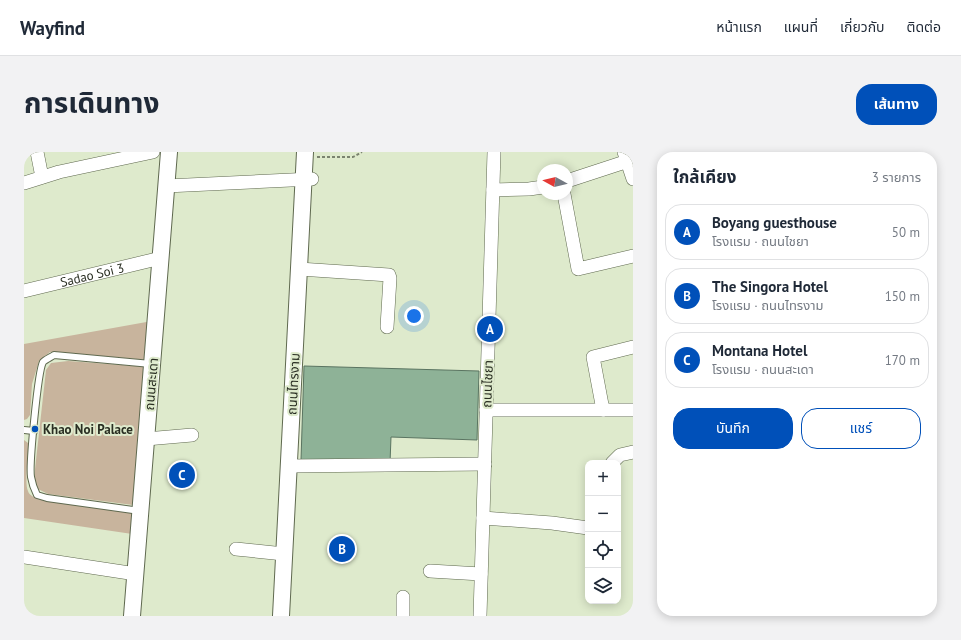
<!DOCTYPE html>
<html lang="th">
<head>
<meta charset="utf-8">
<style>
  :root { --surface:#fff; --page:#f2f2f3; --text:#1f2937; --muted:#747a83; --line:#e0e1e3; --accent:#0050b9 }
  body { margin:0; font-family:"PT Sans","Noto Sans Thai",sans-serif; background:var(--page); color:var(--text) }
  .controls { position:absolute; right:12px; bottom:12px; display:grid; overflow:hidden; border-radius:8px; box-shadow:0 2px 10px #0003 }
  .controls button { width:36px; height:36px; display:grid; place-items:center; padding:0; border:0; border-bottom:1px solid var(--line); background:var(--surface); color:var(--text); font:20px sans-serif }
  .compass { position:absolute; left:513px; top:12px; width:36px; height:36px; border-radius:50%; background:var(--surface); box-shadow:0 2px 10px #0003; rotate:278deg }
  .you { position:absolute; left:390px; top:164px; width:14px; height:14px; margin:-10px; border:3px solid #fff; border-radius:50%; background:#1a73e8; box-shadow:0 0 0 6px #1a73e833 }
  .badge { display:grid; place-items:center; width:26px; height:26px; border-radius:50%; background:var(--accent); color:#fff; font-size:13px; font-weight:700 }
  .pin { position:absolute; translate:-50% -50%; border:2px solid #fff; box-shadow:0 1px 4px #0006 }
  .list { margin:0; padding:0; list-style:none }
  h2 { display:flex; justify-content:space-between; align-items:center; height:52px; margin:0; padding:0 16px; font-size:17px }
  h2 small { font-size:13px; font-weight:400; color:var(--muted) }
  .list li { display:grid; grid-template-columns:26px 1fr auto; gap:12px; align-items:center; box-sizing:border-box; height:56px; margin:0 8px 8px; padding:0 8px; border:1px solid var(--line); border-radius:16px }
  .list b { display:block; font-size:15px; white-space:nowrap }
  .list p { margin:0; font-size:13px; white-space:nowrap; color:var(--muted) }
  .list em { font-size:13px; font-style:normal; color:var(--muted) }
  .actions { display:flex; gap:8px; padding:12px 16px }
  .actions a { flex:1; padding:9px 0; border:1px solid var(--accent); border-radius:16px; text-align:center; font-size:14px; color:var(--accent) }
  .actions .main { background:var(--accent); color:#fff }
  .icon { flex:none; width:22px; height:22px; fill:none; stroke:currentColor; stroke-width:2; stroke-linecap:round; stroke-linejoin:round }
  .map { position:relative; flex:none; width:609px; height:464px; overflow:hidden; border-radius:16px }
  header { display:flex; align-items:center; gap:24px; box-sizing:border-box; height:56px; padding:0 20px; background:var(--surface); border-bottom:1px solid var(--line) }
  header strong { font-size:19px }
  nav { display:flex; gap:22px; margin-inline-start:auto; font-size:14px }
  .intro { display:flex; align-items:center; justify-content:space-between; box-sizing:border-box; height:96px; padding:0 24px }
  h1 { margin:0; font-size:28px }
  .button { padding:10px 18px; border-radius:16px; background:var(--accent); color:#fff; font-size:14px; font-weight:700 }
  main { display:flex; gap:24px; padding:0 24px }
  aside { flex:1; background:var(--surface); border-radius:16px; box-shadow:0 2px 10px #0003 }
  .map>svg:first-child { display:block }
</style>
</head>
<body>
<header>
<strong>Wayfind</strong>
<nav><a>หน้าแรก</a><a>แผนที่</a><a>เกี่ยวกับ</a><a>ติดต่อ</a></nav>
</header>
<div class="intro"><h1>การเดินทาง</h1><a class="button">เส้นทาง</a></div>
<main>
<div class="map">
<svg width="609" height="464" viewBox="0 0 609 464">
  <rect width="100%" height="100%" fill="#deeacc"/>
  <!-- green -->
  <g fill="#c8b49d">
    <path d="M128,169l-3,39 -99,-8 -11,9 -7,23 -2,31 -3,4 -3,1v-76z"/>
    <path d="M44,209l81,6 -16,138 -85,-11 -10,-5 -4,-11 12,-108 5,-7z"/>
    <path d="M0,288l4,3c1,12 -4,40 0,48 1,4 6,6 9,8l94,14 9,3 -1,19 -115,-17z"/>
  </g>
  <!-- building -->
  <path fill="#8eb297" stroke="#5a7461" d="M280,214l175,5 -2,69 -86,-3 -1,26 -89,-3z"/>
  <g fill="none" stroke-linecap="round" stroke-linejoin="round">
    <defs>
      <g id="service">
        <path d="M0,278l10,1"/>
        <path d="M116,359l-93,-13 -10,-3c-3,-6 -5,-12 -6,-18 -2,-13 7,-106 12,-115 2,-2 8,-5 11,-7l97,9"/>
      </g>
      <g id="minor">
        <path d="M13,0l5,25"/>
        <path d="M600,0l9,27"/>
        <path d="M543,29l61,-20"/>
        <path d="M0,31l35,-11 94,-20"/>
        <path d="M142,34l146,-7"/>
        <path d="M469,38l36,-1 14,-2"/>
        <path d="M540,42l14,75 55,-13"/>
        <path d="M275,117l90,6 1,3 -3,49"/>
        <path id="s1" d="M0,139l137,-33"/>
        <path d="M462,258h147"/>
        <path d="M579,258l-10,-53 40,-10"/>
        <path d="M122,287l46,-4"/>
        <path d="M588,311l8,-8 13,-3"/>
        <path d="M265,314l196,-2"/>
        <path d="M459,366l69,5 36,5"/>
        <path d="M212,397l48,5"/>
        <path d="M0,405l112,17"/>
        <path d="M406,419l51,3"/>
        <path d="M379,445v19"/>
        <path d="M456,464l14,-464"/>
      </g>
      <g id="tertiary">
        <path d="M108,464l37,-464"/>
        <path d="M257,464l24,-464"/>
      </g>
    </defs>
    <!-- service casing -->
    <use href="#service" stroke="#5f694f" stroke-width="8"/>
    <!-- minor casing -->
    <use href="#minor" stroke="#5f694f" stroke-width="14"/>
    <!-- tertiary casing -->
    <use href="#tertiary" stroke="#5f694f" stroke-width="18"/>
    <!-- path -->
    <path stroke="#7b836f" stroke-width="2" stroke-dasharray="3 2" stroke-linecap="butt" d="M293,5h36l9,-5"/>
    <!-- service -->
    <use href="#service" stroke="#fff" stroke-width="6"/>
    <!-- minor -->
    <use href="#minor" stroke="#fff" stroke-width="13"/>
    <!-- tertiary -->
    <use href="#tertiary" stroke="#fff" stroke-width="16"/>
  </g>
  <!-- markers -->
  <circle fill="#0050b9" stroke="#deeacc" stroke-width="1.5" cx="11" cy="277" r="4"/>
  <g text-anchor="middle" stroke-width="4" stroke-linejoin="round" paint-order="stroke">
    <!-- street labels -->
    <g font-size="13" fill="#292e22" stroke="#deeacc">
      <text dy="5" stroke="none"><textPath href="#s1" startOffset="70">Sadao Soi 3</textPath></text>
      <text transform="translate(127 232) rotate(-85)" y="5">ถนนสะเดา</text>
      <text transform="translate(269 232) rotate(-87)" y="5">ถนนไทรงาม</text>
      <text transform="translate(463 232) rotate(-88)" y="5">ถนนไชยา</text>
    </g>
    <!-- poi labels -->
    <g font-size="13" font-weight="bold" fill="#292e22" stroke="#deeacc" text-anchor="start">
      <text x="19" y="282">Khao Noi Palace</text>
    </g>
  </g>
</svg>
<div class="controls">
<button>+</button>
<button>−</button>
<button><svg class="icon" aria-label="locate" viewBox="0 0 24 24"><circle cx="12" cy="12" r="6"/><path d="M12 2v4M12 18v4M2 12h4M18 12h4"/></svg></button>
<button><svg class="icon" aria-label="layers" viewBox="0 0 24 24"><path d="M12 4l9 5-9 5-9-5zM3 14l9 5 9-5"/></svg></button>
</div>
<svg class="compass" viewBox="-18 -18 36 36"><path d="M0-13l5 13h-10z" fill="#e53935"/><path d="M0 13l5-13h-10z" fill="#747a83"/></svg>
<div class="you"></div>
<div class="pin badge" style="left:466px;top:177px">A</div>
<div class="pin badge" style="left:318px;top:397px">B</div>
<div class="pin badge" style="left:158px;top:323px">C</div>
</div>
<aside>
<h2>ใกล้เคียง<small>3 รายการ</small></h2>
<ul class="list">
<li><span class="badge">A</span><div><b>Boyang guesthouse</b><p>โรงแรม · ถนนไชยา</p></div><em>50 m</em></li>
<li><span class="badge">B</span><div><b>The Singora Hotel</b><p>โรงแรม · ถนนไทรงาม</p></div><em>150 m</em></li>
<li><span class="badge">C</span><div><b>Montana Hotel</b><p>โรงแรม · ถนนสะเดา</p></div><em>170 m</em></li>
</ul>
<div class="actions"><a class="main">บันทึก</a><a>แชร์</a></div>
</aside>
</main>
</body>
</html>
